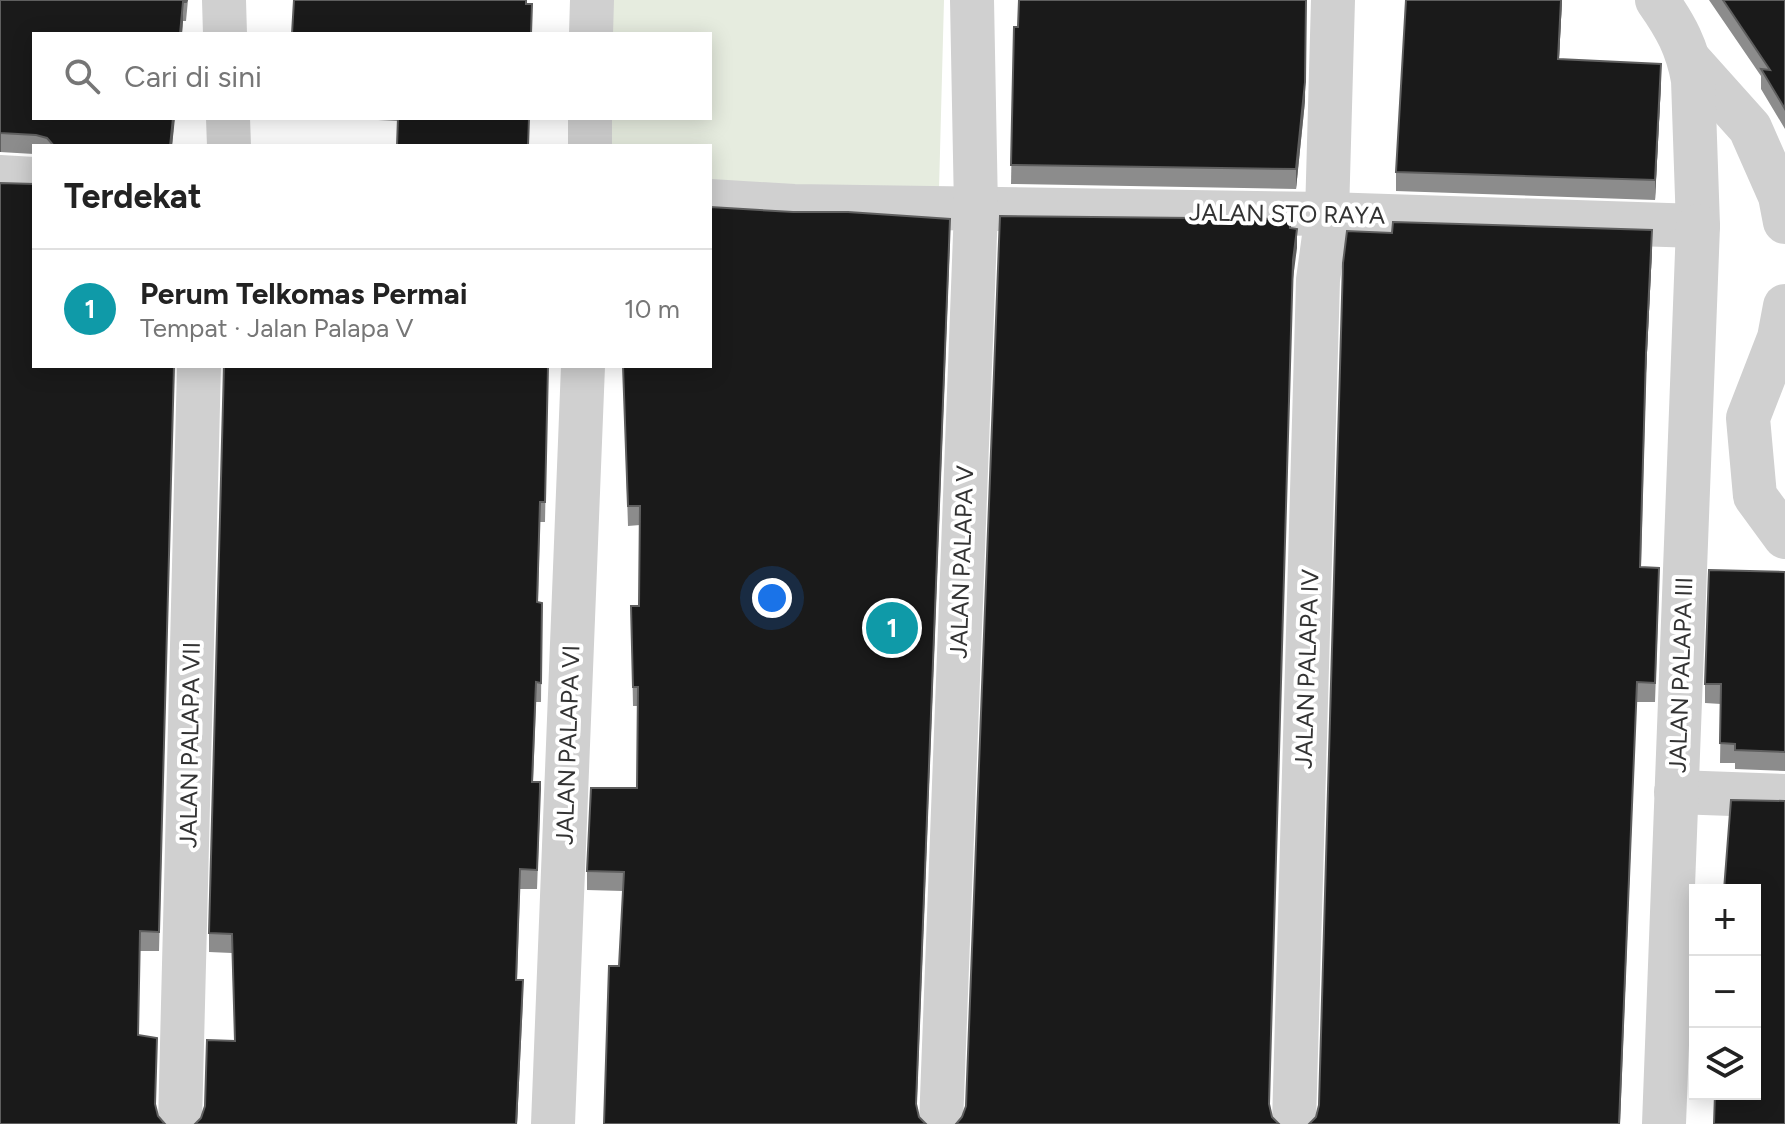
<!DOCTYPE html>
<html lang="id">
<head>
<meta charset="utf-8">
<style>
  :root { --surface:#fff; --page:#f2f2f2; --text:#222; --muted:#767676; --line:#e0e0e0; --accent:#e63946 }
  body { margin:0; font-family:Figtree,sans-serif; background:var(--page); color:var(--text) }
  .controls { position:absolute; right:24px; bottom:24px; display:grid; overflow:hidden; border-radius:0px; box-shadow:0 4px 20px #0003 }
  .controls button { width:72px; height:72px; display:grid; place-items:center; padding:0; border:0; border-bottom:2px solid var(--line); background:var(--surface); color:var(--text); font:40px sans-serif }
  .you { position:absolute; left:772px; top:598px; width:28px; height:28px; margin:-20px; border:6px solid #fff; border-radius:50%; background:#1a73e8; box-shadow:0 0 0 12px #1a73e833 }
  .badge { display:grid; place-items:center; width:52px; height:52px; border-radius:50%; background:var(--accent); color:#fff; font-size:26px; font-weight:700 }
  .pin { position:absolute; translate:-50% -50%; border:4px solid #fff; box-shadow:0 2px 8px #0006 }
  .list { margin:0; padding:0; list-style:none }
  h2 { display:flex; justify-content:space-between; align-items:center; height:104px; margin:0; padding:0 32px; font-size:34px }
  h2 small { font-size:26px; font-weight:400; color:var(--muted) }
  .list li { display:grid; grid-template-columns:52px 1fr auto; gap:24px; align-items:center; box-sizing:border-box; height:120px; padding:0 32px; border-top:2px solid var(--line) }
  .list b { display:block; font-size:30px; white-space:nowrap }
  .list p { margin:0; font-size:26px; white-space:nowrap; color:var(--muted) }
  .list em { font-size:26px; font-style:normal; color:var(--muted) }
  .icon { flex:none; width:44px; height:44px; fill:none; stroke:currentColor; stroke-width:2; stroke-linecap:round; stroke-linejoin:round }
  .map { position:relative; flex:none; width:1785px; height:1124px; overflow:hidden }
  .search { position:absolute; background:var(--surface); box-shadow:0 4px 20px #0003; left:32px; top:32px; width:680px; height:88px; display:flex; align-items:center; gap:20px; box-sizing:border-box; padding:0 28px; border-radius:0px; color:var(--muted); font-size:30px }
  .panel { position:absolute; background:var(--surface); box-shadow:0 4px 20px #0003; left:32px; top:144px; width:680px; height:224px; border-radius:0px }
  .map>svg:first-child { display:block }
</style>
</head>
<body>
<div class="map">
<svg width="1785" height="1124" viewBox="0 0 1785 1124">
  <rect width="100%" height="100%" fill="#fff"/>
  <!-- green -->
  <path fill="#e6ecdf" d="M613,0h331l-5,190 -229,-5v-39h-102l1,-28h101v-84h-98z"/>
  <g fill="none" stroke-linecap="round" stroke-linejoin="round">
    <!-- minor -->
    <g stroke="#d0d0d0" stroke-width="44">
      <path d="M224,0l1,34"/>
      <path d="M591,34l1,-34"/>
      <path d="M1690,61l60,67 30,68 5,26"/>
      <path d="M228,118l1,28"/>
      <path d="M590,146v-28"/>
      <path d="M0,177l34,2"/>
      <path d="M710,201l84,5 533,8 371,12 -5,-146c-6,-33 -17,-53 -36,-80"/>
      <path d="M1785,306l-6,32 -31,80 7,78 30,41"/>
      <path d="M1676,792l109,4"/>
      <path d="M180,1124l19,-758"/>
      <path d="M553,1124l30,-758"/>
      <path d="M941,1124l35,-915 -4,-209"/>
      <path d="M1294,1124l24,-844 9,-66 6,-214"/>
      <path d="M1664,1124l34,-898"/>
    </g>
  </g>
  <!-- wall -->
  <g fill="#8c8c8c">
    <path d="M0,0h188l-2,21h-3l-11,125h-138v8l-34,-2z"/>
    <path d="M1406,0h156l-3,59 102,25 -6,116 -259,-9v-19z"/>
    <path d="M1709,0h76v129l-24,-40v-13z"/>
    <path d="M1014,27l291,74 -9,88 -285,-5z"/>
    <path d="M338,118h191l-131,3z"/>
    <path d="M950,238l-331,728 4,-75 -36,-1v-19l50,-83 1,-82h-5l-2,-100h8l1,-81 -12,1 -5,-160h87z"/>
    <path d="M1652,250l-6,123 -5,194 18,20 -4,115h-18l-321,415z"/>
    <path d="M174,366l-15,585h-19l-140,173z"/>
    <path d="M548,366l-3,156h-5l-2,80 4,1 -1,99h-5l-3,80 7,26 -3,81h-17l-3,91 6,20 -6,124h-322l6,-6 34,-77 -3,-88 -23,-1v-19z"/>
    <path d="M1785,572v199l-50,-2v-6h-15l1,-59 -16,-1v-19z"/>
  </g>
  <!-- shaded-wall -->
  <g fill="#5f5f5f">
    <path d="M1306,0l-1,101 -9,88v-20z"/>
    <path d="M1561,0h1l-4,78v-19z"/>
    <path d="M183,2v19l-1,13h-2z"/>
    <path d="M1661,64v20l-6,116v-20z"/>
    <path d="M173,118h2l-3,28h-2z"/>
    <rect x="0" y="133" width="1" height="19"/>
    <path d="M950,219v19l-34,885v-19z"/>
    <path d="M1297,229v19l-4,31v-19z"/>
    <path d="M1652,230v20l-6,123v-20z"/>
    <path d="M1637,682l-17,442h-1z"/>
    <path d="M523,980l-6,144h-1z"/>
  </g>
  <!-- building -->
  <g fill="#1a1a1a" stroke="#5f5f5f" stroke-width="2">
    <path d="M0,0h187l-1,2h-3l-3,32h-146v84h139l-3,28h-116l-7,-8 -11,-3 -36,-2z"/>
    <path d="M294,0h232v4h6l-1,30h-239z"/>
    <path d="M1019,0h287l-1,82 -9,87 -285,-4 3,-138h4z"/>
    <path d="M1406,0h155l-3,59 103,5 -6,116 -259,-8z"/>
    <path d="M1723,0h62v109l-24,-40 9,1z"/>
    <path d="M398,118h131l-1,28h-131z"/>
    <path d="M0,183l34,1v182h140l-15,566 -19,-1 -2,104 19,3 -2,66 3,12 7,8h-165z"/>
    <path d="M710,207l83,5h55l102,7 -34,885 3,13 7,7h-322l5,-158h10l5,-94 -37,-1 4,-83h46l1,-101h-5l-2,-81h8l1,-100h-12l-5,-140h87z"/>
    <path d="M1000,216l290,3v9l7,1 -4,31 -24,844 3,13 7,7h-323l6,-7 4,-11z"/>
    <path d="M1393,222l259,8 -6,123 -6,214 19,1 -4,115 -18,-1 -18,442h-310l7,-7 3,-12 24,-842 4,-32 45,2z"/>
    <path d="M224,366h324l-3,136h-5l-3,100 5,1 -1,80 -5,-1 -4,100h8v7l-3,81 -17,-1 -4,111h7l-7,144h-321l6,-6 4,-12 2,-66 28,1 -3,-107 -23,-1z"/>
    <path d="M1709,570l76,2v180l-50,-2v-6l-15,-1 1,-59h-16z"/>
    <path d="M1731,800l54,1v323h-71l1,-30h40v-204h-31z"/>
  </g>
  <g text-anchor="middle" stroke-width="8" stroke-linejoin="round" paint-order="stroke">
    <!-- street labels -->
    <g font-size="24" fill="#333" stroke="#fff">
      <text transform="translate(1287 214) rotate(1)" y="8">JALAN STO RAYA</text>
      <text transform="translate(962 562) rotate(-88)" y="8">JALAN PALAPA V</text>
      <text transform="translate(1307 669) rotate(-88)" y="8">JALAN PALAPA IV</text>
      <text transform="translate(1681 675) rotate(-88)" y="8">JALAN PALAPA III</text>
      <text transform="translate(190 745) rotate(-89)" y="8">JALAN PALAPA VII</text>
      <text transform="translate(568 745) rotate(-88)" y="8">JALAN PALAPA VI</text>
    </g>
  </g>
</svg>
<div class="controls">
<button>+</button>
<button>−</button>
<button><svg class="icon" aria-label="layers" viewBox="0 0 24 24"><path d="M12 4l9 5-9 5-9-5zM3 14l9 5 9-5"/></svg></button>
</div>
<div class="you"></div>
<div class="pin badge" style="left:892px;top:628px;background:#0f9aa8">1</div>
<div class="search"><svg class="icon" aria-label="search" viewBox="0 0 24 24"><circle cx="10" cy="10" r="6"/><path d="M15 15l6 6"/></svg>Cari di sini</div>
<section class="panel">
<h2>Terdekat<small></small></h2>
<ul class="list">
<li><span class="badge" style="background:#0f9aa8">1</span><div><b>Perum Telkomas Permai</b><p>Tempat · Jalan Palapa V</p></div><em>10 m</em></li>
</ul>
</section>
</div>
</body>
</html>
